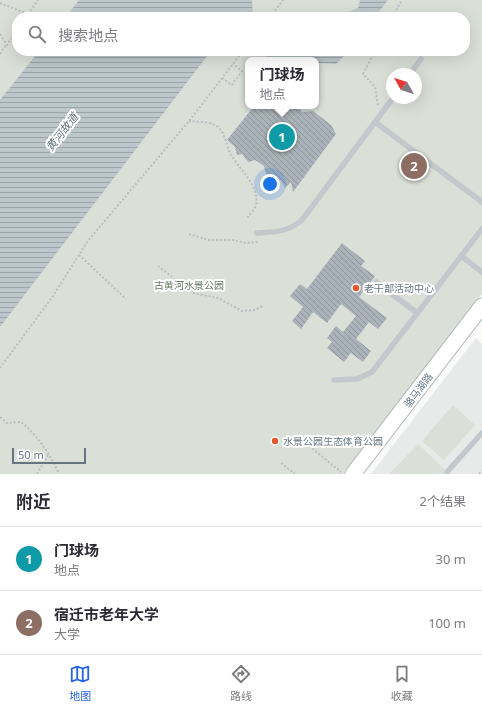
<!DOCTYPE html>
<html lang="zh">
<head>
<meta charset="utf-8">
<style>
  :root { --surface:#fff; --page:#f7f7f7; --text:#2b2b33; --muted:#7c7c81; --line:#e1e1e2; --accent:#2563eb }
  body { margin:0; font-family:"Noto Sans","Noto Sans SC",sans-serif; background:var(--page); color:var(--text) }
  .compass { position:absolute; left:386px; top:68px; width:36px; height:36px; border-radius:50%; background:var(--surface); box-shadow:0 4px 16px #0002; rotate:309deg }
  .scale { position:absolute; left:12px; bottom:10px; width:74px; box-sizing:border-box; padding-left:4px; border:2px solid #657683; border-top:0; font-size:11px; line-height:14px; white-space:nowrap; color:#657683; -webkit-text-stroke:3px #fff; paint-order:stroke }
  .you { position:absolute; left:270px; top:184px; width:14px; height:14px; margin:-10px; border:3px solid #fff; border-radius:50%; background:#1a73e8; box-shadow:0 0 0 6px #1a73e833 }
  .badge { display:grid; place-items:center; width:26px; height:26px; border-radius:50%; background:var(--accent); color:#fff; font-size:13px; font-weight:700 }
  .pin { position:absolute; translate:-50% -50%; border:2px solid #fff; box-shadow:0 1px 4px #0006 }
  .popup { position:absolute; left:245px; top:57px; width:74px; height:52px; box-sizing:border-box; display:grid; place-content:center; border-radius:8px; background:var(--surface); filter:drop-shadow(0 1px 3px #0005); font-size:13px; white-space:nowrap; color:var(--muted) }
  .popup b { font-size:15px; color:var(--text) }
  .popup::after { content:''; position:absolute; left:50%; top:100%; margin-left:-8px; border:8px solid transparent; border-top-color:var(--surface) }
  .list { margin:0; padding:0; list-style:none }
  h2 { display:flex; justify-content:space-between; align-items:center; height:52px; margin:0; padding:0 16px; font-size:17px }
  h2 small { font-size:13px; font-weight:400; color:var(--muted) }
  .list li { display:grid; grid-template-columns:26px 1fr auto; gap:12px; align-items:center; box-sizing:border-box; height:64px; padding:0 16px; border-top:1px solid var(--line) }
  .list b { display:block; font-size:15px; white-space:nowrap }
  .list p { margin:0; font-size:13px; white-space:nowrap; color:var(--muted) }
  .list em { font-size:13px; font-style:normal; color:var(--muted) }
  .icon { flex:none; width:22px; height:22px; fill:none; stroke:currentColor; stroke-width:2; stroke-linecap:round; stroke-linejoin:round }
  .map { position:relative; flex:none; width:482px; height:474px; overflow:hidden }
  .search { position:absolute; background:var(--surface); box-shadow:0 4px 16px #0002; left:12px; right:12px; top:12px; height:44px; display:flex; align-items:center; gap:10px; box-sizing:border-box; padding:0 14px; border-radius:16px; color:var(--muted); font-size:15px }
  .sheet { height:180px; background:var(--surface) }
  nav { display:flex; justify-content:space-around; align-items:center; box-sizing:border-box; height:56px; border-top:1px solid var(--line); background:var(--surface); font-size:11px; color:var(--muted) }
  nav a { display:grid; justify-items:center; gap:2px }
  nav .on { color:var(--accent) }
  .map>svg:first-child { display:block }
</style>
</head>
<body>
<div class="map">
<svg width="482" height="474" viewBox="0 0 482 474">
  <defs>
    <pattern id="water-rules" width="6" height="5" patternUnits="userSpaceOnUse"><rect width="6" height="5" fill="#bbc7cb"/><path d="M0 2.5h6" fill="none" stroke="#9ca6aa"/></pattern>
    <pattern id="building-back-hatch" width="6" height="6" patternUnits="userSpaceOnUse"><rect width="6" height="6" fill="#aab3b9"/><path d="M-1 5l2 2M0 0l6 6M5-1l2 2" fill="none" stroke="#8e969c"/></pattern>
  </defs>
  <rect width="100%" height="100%" fill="#fafaf8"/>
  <!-- built -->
  <path fill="#e8e9e9" d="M476,338l6,6v130h-111z"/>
  <!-- park -->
  <g fill="#dadfd7" fill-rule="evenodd">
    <path d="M0,0h482v294l-136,180h-346zM17,17h448v34h-448zM248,60h68v46h-68zM392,74h24v24h-24z"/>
    <path d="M453,405l22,20 -31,35 -22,-19z"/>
    <path d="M418,444l32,30h-61z"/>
  </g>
  <!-- water -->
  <g fill="url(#water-rules)">
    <path d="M79,0h173l1,17h-187z"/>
    <path d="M360,0h28l-13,17h-37l20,-9z"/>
    <path d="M39,51h172l-211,276v-227z"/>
    <path d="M261,51h88l-13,13 -20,-1v-3h-45z"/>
  </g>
  <!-- building -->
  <g fill="url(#building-back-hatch)">
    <path d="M254,106h44l4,6 11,-1 18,14 5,9 -43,58 -2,-10 -6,6 -4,-8 -7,1 -2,-6 -6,-1 -2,-8 -9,-6 -7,2 -6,-8 -5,1 -2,-8 -8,-7z"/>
    <path d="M342,243l23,18 -4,5 14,10 -16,21 28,21 -9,11 -9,-7 -13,17 15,12 -8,11 -12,-9 -7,9 -17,-14 5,-6 -5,-4 9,-12 7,6 13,-16 -15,-12 -14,19 -14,-11 -12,17 -9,-8 11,-14 -13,-11 10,-12 7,5z"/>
  </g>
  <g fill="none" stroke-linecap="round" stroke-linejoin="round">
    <defs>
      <path id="secondary" d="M353,474l129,-168"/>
    </defs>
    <!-- secondary casing -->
    <use href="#secondary" stroke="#b3babf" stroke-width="17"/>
    <!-- path -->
    <g stroke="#bbbfc2" stroke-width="2" stroke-dasharray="2 2" stroke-linecap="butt">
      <path d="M0,3l28,11 -2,3"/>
      <path d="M28,14l10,-14"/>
      <path d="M270,17l13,-17"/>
      <path d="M392,17l10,-17"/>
      <path d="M0,34l7,11 10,-15"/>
      <path d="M375,51l-12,23 12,13 3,19"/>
      <path d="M0,54l6,-9"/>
      <path d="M222,78l10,7 10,-14 -9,-7"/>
      <path d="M189,121c10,1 23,0 30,7 7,7 7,17 11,25 8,15 30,33 26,52 -1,4 -6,9 -9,13"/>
      <path d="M189,234l19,6h25l13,3 12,-1"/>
      <path d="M79,255l47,44"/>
      <path d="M158,266l35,27 25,5 24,13 13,-1 9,-5"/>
      <path d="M0,368l53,-72 34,-54 102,-121 54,-70"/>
      <path d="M0,417l7,6 14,-1c17,14 29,32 38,52"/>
      <path d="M303,441l38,31"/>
      <path d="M281,463l14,11"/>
      <path d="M37,474l11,-19"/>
      <path d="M479,474l3,-3"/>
    </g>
    <!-- lane -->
    <g stroke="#c3c8cc" stroke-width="5.5">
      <path d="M410,74l11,-15"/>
      <path d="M375,122l107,80"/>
      <path d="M257,233c18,-1 31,-1 45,-13l91,-122"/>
      <path d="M461,256l21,16"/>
      <path d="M376,282l41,31"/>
      <path d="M334,380l23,-1 15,-7 110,-143"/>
      <path d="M447,472l35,-39"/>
    </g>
    <!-- secondary -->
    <use href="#secondary" stroke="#fff" stroke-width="15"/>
  </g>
  <!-- markers -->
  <g fill="#e4572e" stroke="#fff" stroke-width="1.5">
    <circle cx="356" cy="288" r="4"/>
    <circle cx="275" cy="441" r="4"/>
  </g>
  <g text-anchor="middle" stroke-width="4" stroke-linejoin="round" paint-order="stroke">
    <!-- park labels -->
    <g font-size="10" fill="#687a64" stroke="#fff">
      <text x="189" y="289">古黄河水景公园</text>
    </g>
    <!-- poi labels -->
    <g font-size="10" fill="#657683" stroke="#fff" text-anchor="start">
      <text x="364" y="292">老干部活动中心</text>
      <text x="283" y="445">水景公园生态体育公园</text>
    </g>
    <!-- street labels -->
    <g font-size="10" fill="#657683" stroke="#fff">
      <text transform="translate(418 390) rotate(-53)" y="4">骆马湖路</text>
    </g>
    <!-- water labels -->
    <g font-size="11" font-style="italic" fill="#60757c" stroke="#fff">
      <text transform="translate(62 132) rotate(-52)" y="4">黄河故道</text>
    </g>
  </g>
</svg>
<svg class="compass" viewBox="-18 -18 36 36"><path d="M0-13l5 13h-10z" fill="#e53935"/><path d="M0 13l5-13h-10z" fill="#7c7c81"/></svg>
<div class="scale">50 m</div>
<div class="you"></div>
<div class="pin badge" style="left:282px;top:137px;background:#0f9aa8">1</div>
<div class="popup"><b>门球场</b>地点</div>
<div class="pin badge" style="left:414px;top:166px;background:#8d6e63">2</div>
<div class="search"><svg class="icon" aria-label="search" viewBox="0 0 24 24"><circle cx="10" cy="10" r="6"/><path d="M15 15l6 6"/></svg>搜索地点</div>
</div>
<section class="sheet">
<h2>附近<small>2个结果</small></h2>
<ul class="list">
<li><span class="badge" style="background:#0f9aa8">1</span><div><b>门球场</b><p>地点</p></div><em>30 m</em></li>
<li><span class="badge" style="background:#8d6e63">2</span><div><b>宿迁市老年大学</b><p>大学</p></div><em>100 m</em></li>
</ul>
</section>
<nav>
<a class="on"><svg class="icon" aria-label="map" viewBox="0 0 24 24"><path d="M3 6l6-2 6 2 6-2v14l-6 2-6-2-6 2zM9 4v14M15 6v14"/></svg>地图</a>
<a><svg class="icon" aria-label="directions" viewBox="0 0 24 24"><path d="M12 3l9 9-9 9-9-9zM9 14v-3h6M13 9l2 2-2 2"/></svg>路线</a>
<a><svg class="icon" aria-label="saved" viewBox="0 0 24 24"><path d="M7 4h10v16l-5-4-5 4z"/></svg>收藏</a>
</nav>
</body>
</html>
